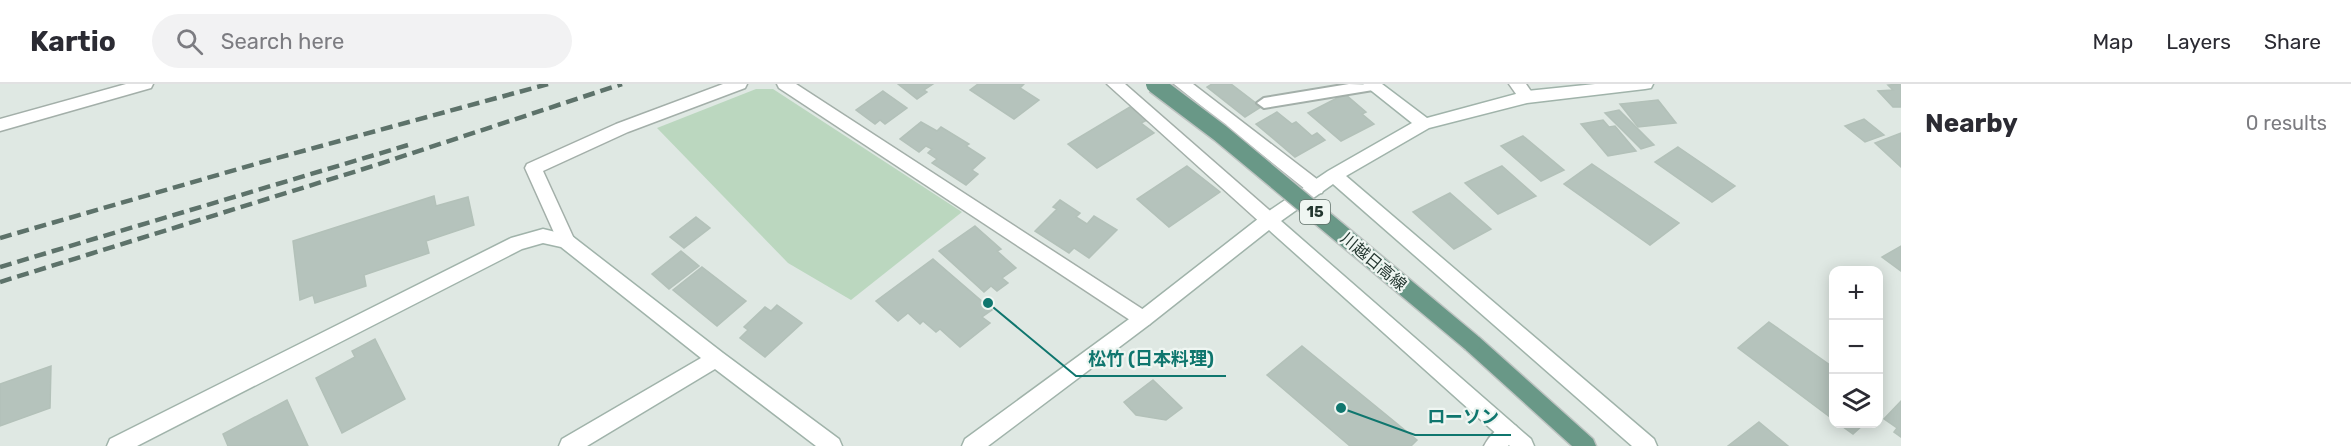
<!DOCTYPE html>
<html lang="en">
<head>
<meta charset="utf-8">
<style>
  :root { --surface:#fff; --page:#f2f2f3; --text:#2b2b33; --muted:#7c7c81; --line:#e1e1e2 }
  body { margin:0; font-family:Rubik,"Noto Sans JP",sans-serif; background:var(--page); color:var(--text) }
  .controls { position:absolute; right:18px; bottom:18px; display:grid; overflow:hidden; border-radius:12px; box-shadow:0 3px 15px #0003 }
  .controls button { width:54px; height:54px; display:grid; place-items:center; padding:0; border:0; border-bottom:2px solid var(--line); background:var(--surface); color:var(--text); font:30px sans-serif }
  .list { margin:0; padding:0; list-style:none }
  h2 { display:flex; justify-content:space-between; align-items:center; height:78px; margin:0; padding:0 24px; font-size:26px }
  h2 small { font-size:20px; font-weight:400; color:var(--muted) }
  .icon { flex:none; width:33px; height:33px; fill:none; stroke:currentColor; stroke-width:2; stroke-linecap:round; stroke-linejoin:round }
  .map { position:relative; flex:none; width:1901px; height:362px; overflow:hidden }
  header { display:flex; align-items:center; gap:36px; box-sizing:border-box; height:84px; padding:0 30px; background:var(--surface); border-bottom:2px solid var(--line) }
  header strong { font-size:28px }
  nav { display:flex; gap:33px; margin-inline-start:auto; font-size:21px }
  .search { width:420px; height:54px; background:var(--page); display:flex; align-items:center; gap:15px; box-sizing:border-box; padding:0 21px; border-radius:33px; color:var(--muted); font-size:22px }
  main { display:flex }
  aside { flex:1; background:var(--surface) }
  .map>svg:first-child { display:block }
</style>
</head>
<body>
<header>
<strong>Kartio</strong>
<div class="search"><svg class="icon" aria-label="search" viewBox="0 0 24 24"><circle cx="10" cy="10" r="6"/><path d="M15 15l6 6"/></svg>Search here</div>
<nav><a>Map</a><a>Layers</a><a>Share</a></nav>
</header>
<main>
<div class="map">
<svg width="1901" height="362" viewBox="0 0 1901 362">
  <rect width="100%" height="100%" fill="#dfe8e3"/>
  <!-- green -->
  <path fill="#bbd7bf" d="M756,5h17l189,123 -111,88 -63,-37 -131,-135z"/>
  <!-- building -->
  <g fill="#b5c3bc" stroke="#b3c1b9" stroke-width="1.5">
    <path d="M898,0h35l-9,6 3,2 -10,7z"/>
    <path d="M978,0h46l-4,4 19,12 -25,19 -44,-29z"/>
    <path d="M1212,0h19l30,23 -16,10 -38,-30z"/>
    <path d="M1901,0v23h-8l-15,-16 15,-1 -5,-5z"/>
    <path d="M883,7l24,17 -22,16 -5,-4 -5,4 -19,-14z"/>
    <path d="M1345,10l21,18 -4,2 12,10 -33,17 -33,-28z"/>
    <path d="M1658,16l18,23 -38,4 -18,-23z"/>
    <path d="M1130,23l17,13 -6,3 13,10 -57,35 -29,-24z"/>
    <path d="M1619,26l35,35 -13,4 -36,-36z"/>
    <path d="M1277,28l15,12 4,-2 16,14 5,-3 8,7 -30,17 -39,-33z"/>
    <path d="M1864,35l20,16 -19,7 -20,-16z"/>
    <path d="M1603,36l6,7 6,-1 21,25 -28,5 -27,-32z"/>
    <path d="M921,38l16,9 4,-4 28,17 -3,2 19,12 -13,12 6,4 -12,11 -34,-22 5,-4 -9,-6 4,-4 -6,-3 -7,6 -19,-13z"/>
    <path d="M1901,49v34l-26,-24z"/>
    <path d="M1523,52l41,34 -23,11 -40,-35z"/>
    <path d="M1678,63l57,39 -23,16 -57,-40z"/>
    <path d="M1592,80l87,59 -29,22 -86,-61z"/>
    <path d="M1187,82l33,26 -51,35 -32,-28z"/>
    <path d="M1502,82l34,30 -38,18 -33,-31z"/>
    <path d="M1450,109l41,36 -37,20 -41,-37z"/>
    <path d="M434,112l2,10 32,-9 6,28 -48,16 3,12 -65,22 2,11 -51,17 -2,-8 -13,5 -7,-59z"/>
    <path d="M1060,116l20,13 -4,4 11,7 7,-8 23,14 -28,28 -15,-10 -5,5 -34,-22 22,-22 -4,-2z"/>
    <path d="M696,133l14,11 -26,20 -14,-11z"/>
    <path d="M975,142l26,23 -4,2 19,17 -14,10 6,5 -11,8 -6,-5 -7,6 -45,-41z"/>
    <path d="M1901,162v25l-19,-14z"/>
    <path d="M681,167l18,15 -30,23 -17,-15z"/>
    <path d="M933,175l59,51 -10,7 8,6 -30,24 -20,-18 -4,3 -13,-11 -3,3 -12,-11 -10,8 -22,-20z"/>
    <path d="M702,183l44,34 -29,25 -44,-36z"/>
    <path d="M777,221l25,18 -37,34 -25,-19 8,-8 -4,-3 21,-20 6,4z"/>
    <path d="M1769,238l65,46v52l-96,-72z"/>
    <path d="M375,255l30,60 -63,34 -26,-55 39,-21 -3,-6z"/>
    <path d="M1302,262l115,94 -6,6h-61l-83,-71z"/>
    <path d="M51,282l-1,42 -50,18v-42z"/>
    <path d="M1153,296l29,28 -16,12 -30,-5 -12,-13z"/>
    <path d="M287,316l21,46h-80l-5,-12z"/>
    <path d="M1901,317v36l-7,-5 3,-4 -13,-9z"/>
    <path d="M1759,338l29,24h-60z"/>
    <path d="M1839,340h25l-11,10z"/>
  </g>
  <g fill="none" stroke-linecap="round" stroke-linejoin="round">
    <defs>
      <path id="lane" d="M1349,0l31,1 -7,5 -109,18 -7,-5 7,-5z"/>
      <g id="street">
        <path d="M126,0h27l-2,4 -151,43v-12z"/>
        <path d="M723,0h24l-2,4 -117,44 -85,39 32,70 -3,5 -6,2 -6,-2 -35,-78 2,-4 89,-40z"/>
        <path d="M777,0h19l354,230 2,5 -2,5 -7,3 -7,-3 -357,-236z"/>
        <path d="M1107,0h18l150,131 3,5 -3,5 -6,2 -6,-2z"/>
        <path d="M1174,0h19l129,99 2,5 -2,5 -6,1 -6,-1z"/>
        <path d="M1509,0h17l9,13 -2,4h-12z"/>
        <path d="M1509,339l7,3 3,6 -11,14h-24c5,-10 14,-19 25,-23z"/>
      </g>
      <g id="secondary">
        <path d="M1363,0h19l45,34 100,-27 68,-7h58l-2,4 -6,1 -118,14 -98,25 -83,48 308,263 3,7h-25l-299,-262 -52,37 250,218 3,7h-24l-241,-216 -119,94 -162,122h-26l3,-7 171,-125 127,-99 65,-44 84,-48z"/>
        <path d="M543,145l29,7 151,117 116,86 3,7h-26l-101,-77 -128,77h-28l3,-7 139,-81 -140,-111 -18,-4 -21,6 -385,197h-30l3,-7 401,-201z"/>
      </g>
      <path id="primary" d="M1472,251l7,2 114,102 3,7h-24l-107,-97 -3,-6 3,-6z"/>
    </defs>
    <!-- lane casing -->
    <use href="#lane" stroke="#a3afa9" stroke-width="4"/>
    <!-- street casing -->
    <use href="#street" stroke="#a3afa9" stroke-width="3"/>
    <!-- secondary casing -->
    <use href="#secondary" stroke="#a0b3aa" stroke-width="3"/>
    <!-- primary casing -->
    <use href="#primary" stroke="#bdc3c1" stroke-width="3"/>
    <!-- lane -->
    <use href="#lane" fill="#fff" fill-rule="evenodd"/>
    <!-- street -->
    <use href="#street" fill="#fff" fill-rule="evenodd"/>
    <!-- secondary -->
    <use href="#secondary" fill="#fff" fill-rule="evenodd"/>
    <!-- primary -->
    <use href="#primary" fill="#699887" fill-rule="evenodd"/>
    <!-- rail -->
    <g stroke="#5d726a" stroke-width="4.5" stroke-dasharray="12 6" stroke-linecap="butt">
      <path d="M0,154l259,-75 289,-79"/>
      <path d="M0,183l408,-122"/>
      <path d="M0,198l373,-116 249,-82"/>
    </g>
    <defs>
      <path id="primary-bridge" d="M1155,0l65,49 252,210"/>
    </defs>
    <!-- primary-bridge casing -->
    <use href="#primary-bridge" stroke="#bdc3c1" stroke-width="21" stroke-linecap="butt"/>
    <!-- primary-bridge -->
    <use href="#primary-bridge" stroke="#699887" stroke-width="18"/>
  </g>
  <g text-anchor="middle" stroke-width="4.5" stroke-linejoin="round" paint-order="stroke">
    <!-- shield labels -->
    <rect fill="#eff6f2" stroke="#60706a" stroke-width="1.5" x="1300" y="116" width="30" height="24" rx="4.5"/>
    <g font-size="15" font-weight="bold" fill="#23362f">
      <text x="1315" y="133">15</text>
    </g>
    <!-- street labels -->
    <g font-size="16" fill="#23362f" stroke="#eff6f2">
      <text transform="translate(1374 177) rotate(40)" y="6">川越日高線</text>
    </g>
  </g>
  <!-- callouts -->
  <path fill="none" stroke="#0f766e" stroke-width="2" d="M988 219L1076 292H1226M1341 324L1415 351H1511"/>
  <g fill="#0f766e" stroke="#eff6f2" stroke-width="2">
    <circle cx="988" cy="219" r="6"/>
    <circle cx="1341" cy="324" r="6"/>
  </g>
  <g font-size="18" text-anchor="middle" font-weight="bold" fill="#0f766e" stroke="#eff6f2" stroke-width="4.5" stroke-linejoin="round" paint-order="stroke">
    <text x="1151" y="281">松竹 (日本料理)</text>
    <text x="1463" y="339">ローソン</text>
  </g>
</svg>
<div class="controls">
<button>+</button>
<button>−</button>
<button><svg class="icon" aria-label="layers" viewBox="0 0 24 24"><path d="M12 4l9 5-9 5-9-5zM3 14l9 5 9-5"/></svg></button>
</div>
</div>
<aside>
<h2>Nearby<small>0 results</small></h2>
<ul class="list">
</ul>
</aside>
</main>
</body>
</html>
